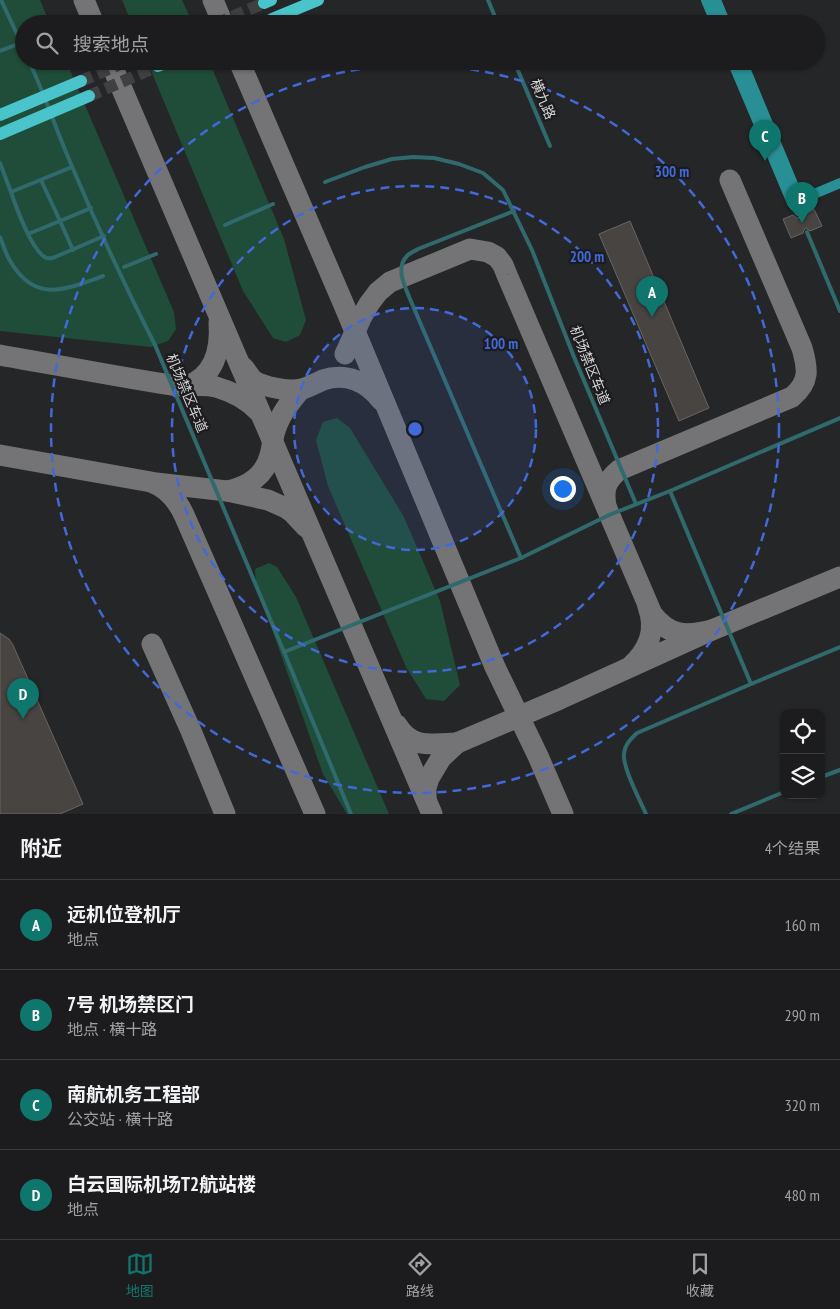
<!DOCTYPE html>
<html lang="zh">
<head>
<meta charset="utf-8">
<style>
  :root { --surface:#1c1c1e; --page:#29292b; --text:#f1f3f6; --muted:#a0a1a4; --line:#3a3a3c; --accent:#0f766e }
  body { margin:0; font-family:"PT Sans Narrow","Noto Sans SC",sans-serif; background:var(--page); color:var(--text) }
  .controls { position:absolute; right:15px; bottom:15px; display:grid; overflow:hidden; border-radius:10px; box-shadow:0 1px 4px #0004 }
  .controls button { width:45px; height:45px; display:grid; place-items:center; padding:0; border:0; border-bottom:1px solid var(--line); background:var(--surface); color:var(--text); font:25px sans-serif }
  .you { position:absolute; left:562px; top:488px; width:18px; height:18px; margin:-12px; border:4px solid #fff; border-radius:50%; background:#1a73e8; box-shadow:0 0 0 8px #1a73e833 }
  .badge { display:grid; place-items:center; width:32px; height:32px; border-radius:50%; background:var(--accent); color:#fff; font-size:16px; font-weight:700 }
  .pin { position:absolute; translate:-50% -41px; filter:drop-shadow(0 1px 2px #0008) }
  .pin::after { content:''; position:absolute; top:26px; width:18px; height:15px; background:inherit; clip-path:polygon(0 0,100% 0,50% 100%) }
  .list { margin:0; padding:0; list-style:none }
  h2 { display:flex; justify-content:space-between; align-items:center; height:65px; margin:0; padding:0 20px; font-size:21px }
  h2 small { font-size:16px; font-weight:400; color:var(--muted) }
  .list li { display:grid; grid-template-columns:32px 1fr auto; gap:15px; align-items:center; box-sizing:border-box; height:90px; padding:0 20px; border-top:1px solid var(--line) }
  .list b { display:block; font-size:19px; white-space:nowrap }
  .list p { margin:0; font-size:16px; white-space:nowrap; color:var(--muted) }
  .list em { font-size:16px; font-style:normal; color:var(--muted) }
  .icon { flex:none; width:28px; height:28px; fill:none; stroke:currentColor; stroke-width:2; stroke-linecap:round; stroke-linejoin:round }
  .map { position:relative; flex:none; width:840px; height:814px; overflow:hidden }
  .search { position:absolute; background:var(--surface); box-shadow:0 1px 4px #0004; left:15px; right:15px; top:15px; height:55px; display:flex; align-items:center; gap:12px; box-sizing:border-box; padding:0 18px; border-radius:28px; color:var(--muted); font-size:19px }
  .sheet { height:425px; background:var(--surface) }
  nav { display:flex; justify-content:space-around; align-items:center; box-sizing:border-box; height:70px; border-top:1px solid var(--line); background:var(--surface); font-size:14px; color:var(--muted) }
  nav a { display:grid; justify-items:center; gap:2px }
  nav .on { color:var(--accent) }
  .map>svg:first-child { display:block }
</style>
</head>
<body>
<div class="map">
<svg width="840" height="814" viewBox="0 0 840 814">
  <rect width="100%" height="100%" fill="#252628"/>
  <!-- green -->
  <g fill="#1f4d39">
    <path d="M0,0h40l10,24h-26v37h42l108,251 2,17 -8,12 -17,6 -151,-16z"/>
    <path d="M122,0h60l11,24h-61z"/>
    <path d="M147,61h62l75,178 22,81 -6,15 -14,7 -13,-4 -30,-47z"/>
    <path d="M337,418l13,10 54,89 36,84 20,84 -16,16 -18,-2 -20,-32 -78,-181 -12,-46 7,-18z"/>
    <path d="M269,563l8,4 19,30 93,217h-42l-24,-40 -67,-190 -1,-15z"/>
  </g>
  <g fill="none" stroke-linecap="round" stroke-linejoin="round">
    <!-- taxiway -->
    <g stroke="#747476" stroke-width="21">
      <path d="M84,0l10,24"/>
      <path d="M213,0l10,24"/>
      <path d="M110,61l322,753"/>
      <path d="M239,61l105,244 151,362 43,89 25,58"/>
      <path d="M345,354l10,-22 6,-14 8,-14 9,-12 12,-10 80,-33 18,3 9,5 6,8 4,10 145,339c17,22 34,23 60,16"/>
      <path d="M0,355c57,10 114,21 171,30 15,3 30,-2 45,2 17,5 32,13 43,25"/>
      <path d="M244,368c3,4 6,9 9,12 10,7 37,12 49,9 7,-2 14,-6 21,-9 23,-8 44,2 58,20"/>
      <path d="M187,386c28,-10 34,-37 32,-64"/>
      <path d="M0,455l151,27c17,6 27,19 34,35l130,297"/>
      <path d="M156,483l71,8 41,9 18,8 7,5 13,14"/>
      <path d="M227,491c20,-4 38,-15 43,-36 3,-9 2,-18 6,-27 5,-15 15,-27 25,-39"/>
      <path d="M606,506c-3,-17 0,-25 13,-36l173,-73c18,-15 16,-28 10,-49l-72,-168"/>
      <path d="M152,644l39,87 34,83"/>
      <path d="M630,667c18,-16 27,-37 18,-60"/>
      <path d="M397,725c14,24 35,19 60,18"/>
      <path d="M426,799v-11l3,-10 12,-20 16,-15 103,-44 152,-69 128,-53"/>
    </g>
  </g>
  <!-- building -->
  <g fill="#474442" stroke="#686563">
    <path d="M813,207l9,19 -12,5 -4,-3 -2,2 -1,3 -12,5 -8,-19 10,-4 4,3 4,-1 4,-2 1,-5z"/>
    <path d="M630,221l79,187 -30,13 -80,-187z"/>
    <path d="M0,633l9,6 4,6 70,159 -23,10h-60z"/>
  </g>
  <g fill="none" stroke-linecap="round" stroke-linejoin="round">
    <!-- highway-tunnel -->
    <g stroke="#3f4042" stroke-width="12" stroke-dasharray="12 6" stroke-linecap="butt">
      <path d="M216,24l48,-21"/>
      <path d="M261,24l11,-5"/>
      <path d="M81,81l46,-20"/>
      <path d="M89,96l69,-30"/>
    </g>
    <!-- lane -->
    <g stroke="#306a6d" stroke-width="4">
      <path d="M1,0l23,49"/>
      <path d="M488,0l10,24"/>
      <path d="M0,51l21,-8"/>
      <path d="M29,61c16,34 27,69 42,103 26,62 54,122 84,181l129,307 67,162"/>
      <path d="M514,61l36,85"/>
      <path d="M0,163l11,29 61,-25"/>
      <path d="M41,180l19,41 31,-13"/>
      <path d="M325,182l40,-15 27,-8 21,-2 21,1 25,6 24,9 20,17 29,60 42,107 62,147"/>
      <path d="M11,192c5,15 22,62 36,66 4,1 5,0 8,-1l49,-21"/>
      <path d="M514,211l-96,38c-3,2 -8,4 -11,7 -12,12 -2,30 3,43l111,259"/>
      <path d="M225,225l48,-21"/>
      <path d="M807,232l33,79"/>
      <path d="M28,234l32,-13 13,29"/>
      <path d="M0,237c3,7 5,15 9,22 25,45 55,31 94,17"/>
      <path d="M124,267l32,-13"/>
      <path d="M670,491l81,193"/>
      <path d="M284,652l237,-94 88,-43 61,-24 170,-73"/>
      <path d="M821,777l19,-7"/>
      <path d="M646,814c-6,-14 -24,-47 -22,-61 1,-9 7,-14 13,-20l114,-49 89,-37"/>
      <path d="M731,814l53,-22"/>
    </g>
    <!-- secondary -->
    <g stroke="#289095" stroke-width="10">
      <path d="M706,0l10,24"/>
      <path d="M716,0l10,24"/>
      <path d="M732,61l60,142 7,8"/>
      <path d="M742,61l58,140 -1,10"/>
      <path d="M795,202l45,-19"/>
    </g>
    <!-- highway -->
    <g stroke="#49c4ca" stroke-width="12">
      <path d="M264,3l7,-3"/>
      <path d="M272,19l46,-19"/>
      <path d="M158,66l13,-5"/>
      <path d="M0,115l81,-34"/>
      <path d="M0,134l89,-38"/>
    </g>
  </g>
  <!-- distance rings -->
  <circle cx="415" cy="429" r="121" fill="#4269d8" fill-opacity=".12"/>
  <g fill="none" stroke="#4269d8" stroke-width="2.5" stroke-dasharray="9 6">
    <circle cx="415" cy="429" r="121"/>
    <circle cx="415" cy="429" r="243"/>
    <circle cx="415" cy="429" r="364"/>
  </g>
  <g text-anchor="middle" stroke-width="4.5" stroke-linejoin="round" paint-order="stroke">
    <!-- street labels -->
    <g font-size="14" fill="#d4d4d6" stroke="#1c1c1f">
      <text transform="translate(543 99) rotate(67)" y="5">横九路</text>
      <text transform="translate(590 365) rotate(68)" y="5">机场禁区车道</text>
      <text transform="translate(187 393) rotate(67)" y="5">机场禁区车道</text>
    </g>
  </g>
  <circle cx="415" cy="429" r="8" fill="#4269d8" stroke="#1c1c1f" stroke-width="2.5"/>
  <g font-size="15" text-anchor="middle" font-weight="bold" fill="#4269d8" stroke="#1c1c1f" stroke-width="4.5" stroke-linejoin="round" paint-order="stroke">
    <text x="672" y="177">300 m</text>
    <text x="587" y="262">200 m</text>
    <text x="501" y="349">100 m</text>
  </g>
</svg>
<div class="controls">
<button><svg class="icon" aria-label="locate" viewBox="0 0 24 24"><circle cx="12" cy="12" r="6"/><path d="M12 2v4M12 18v4M2 12h4M18 12h4"/></svg></button>
<button><svg class="icon" aria-label="layers" viewBox="0 0 24 24"><path d="M12 4l9 5-9 5-9-5zM3 14l9 5 9-5"/></svg></button>
</div>
<div class="you"></div>
<div class="pin badge" style="left:652px;top:317px">A</div>
<div class="pin badge" style="left:802px;top:223px">B</div>
<div class="pin badge" style="left:765px;top:161px">C</div>
<div class="pin badge" style="left:23px;top:719px">D</div>
<div class="search"><svg class="icon" aria-label="search" viewBox="0 0 24 24"><circle cx="10" cy="10" r="6"/><path d="M15 15l6 6"/></svg>搜索地点</div>
</div>
<section class="sheet">
<h2>附近<small>4个结果</small></h2>
<ul class="list">
<li><span class="badge">A</span><div><b>远机位登机厅</b><p>地点</p></div><em>160 m</em></li>
<li><span class="badge">B</span><div><b>7号 机场禁区门</b><p>地点 · 横十路</p></div><em>290 m</em></li>
<li><span class="badge">C</span><div><b>南航机务工程部</b><p>公交站 · 横十路</p></div><em>320 m</em></li>
<li><span class="badge">D</span><div><b>白云国际机场T2航站楼</b><p>地点</p></div><em>480 m</em></li>
</ul>
</section>
<nav>
<a class="on"><svg class="icon" aria-label="map" viewBox="0 0 24 24"><path d="M3 6l6-2 6 2 6-2v14l-6 2-6-2-6 2zM9 4v14M15 6v14"/></svg>地图</a>
<a><svg class="icon" aria-label="directions" viewBox="0 0 24 24"><path d="M12 3l9 9-9 9-9-9zM9 14v-3h6M13 9l2 2-2 2"/></svg>路线</a>
<a><svg class="icon" aria-label="saved" viewBox="0 0 24 24"><path d="M7 4h10v16l-5-4-5 4z"/></svg>收藏</a>
</nav>
</body>
</html>
